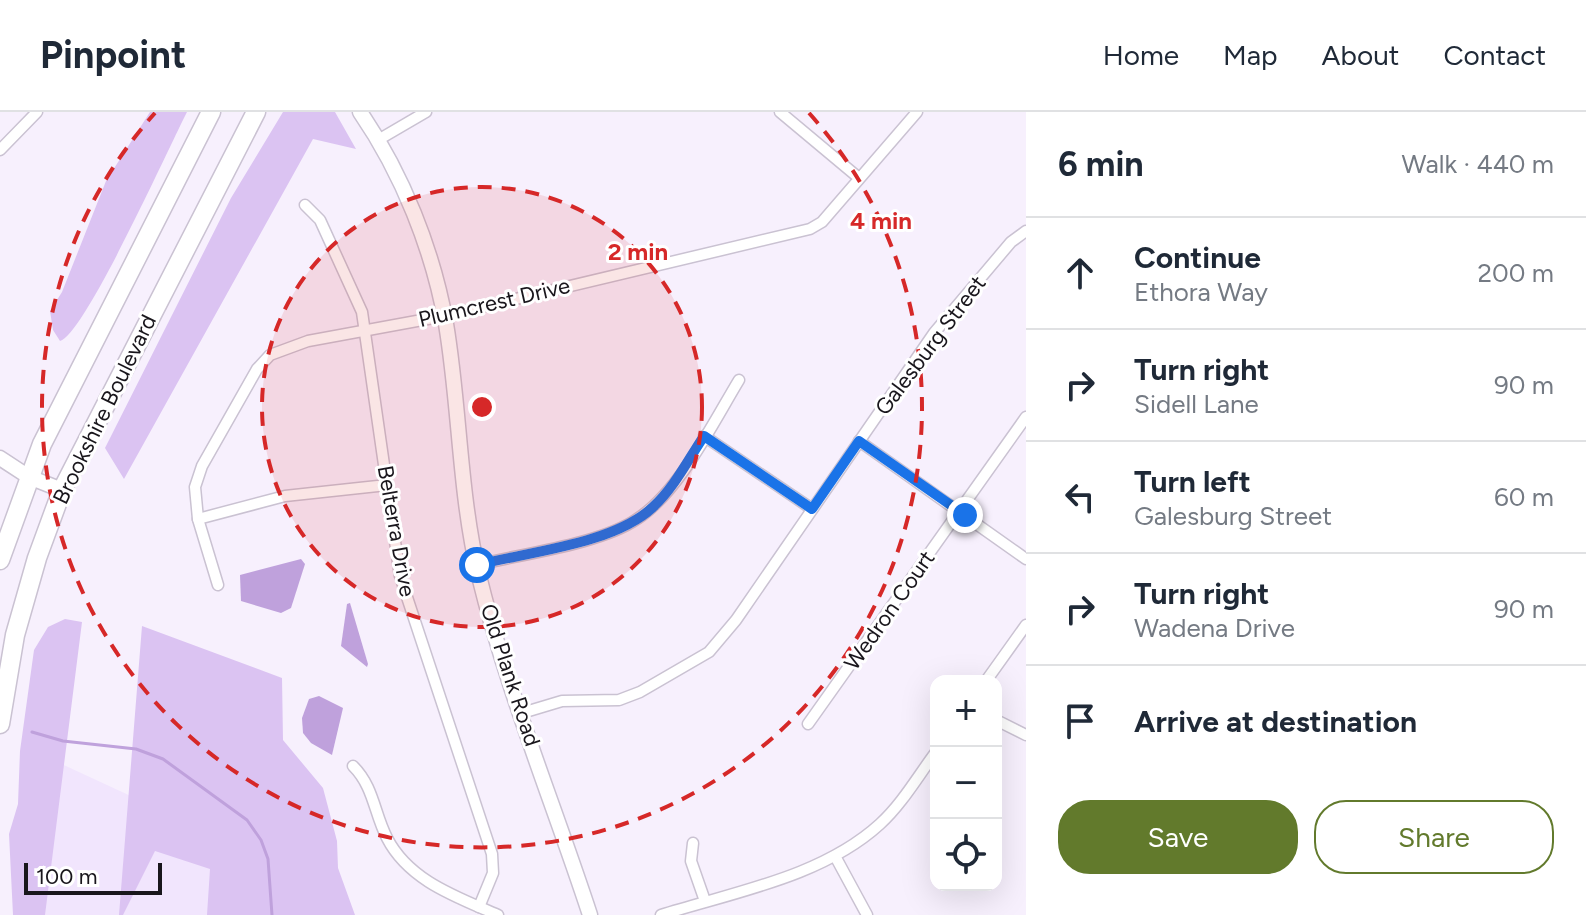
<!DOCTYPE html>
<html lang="en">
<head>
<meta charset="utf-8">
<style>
  :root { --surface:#fff; --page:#f2f2f3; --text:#1f2937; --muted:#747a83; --line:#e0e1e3; --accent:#627a2c }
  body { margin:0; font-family:Figtree,sans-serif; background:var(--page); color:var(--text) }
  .controls { position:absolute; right:24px; bottom:24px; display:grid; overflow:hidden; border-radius:16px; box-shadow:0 8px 32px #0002 }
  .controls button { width:72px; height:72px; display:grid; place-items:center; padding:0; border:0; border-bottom:2px solid var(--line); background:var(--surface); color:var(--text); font:40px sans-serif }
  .scale { position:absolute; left:24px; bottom:20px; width:138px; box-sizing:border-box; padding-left:8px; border:4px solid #19161c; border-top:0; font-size:22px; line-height:28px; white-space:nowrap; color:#19161c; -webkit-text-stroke:6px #fff; paint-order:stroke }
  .stop { position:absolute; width:24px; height:24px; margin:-18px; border:6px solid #1a73e8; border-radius:50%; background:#fff }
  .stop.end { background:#1a73e8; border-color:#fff; box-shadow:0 2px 8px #0008 }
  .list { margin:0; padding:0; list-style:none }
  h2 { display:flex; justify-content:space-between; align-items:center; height:104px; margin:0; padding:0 32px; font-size:34px }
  h2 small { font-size:26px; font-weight:400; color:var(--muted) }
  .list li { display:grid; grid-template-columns:52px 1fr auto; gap:24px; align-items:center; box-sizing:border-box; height:112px; padding:0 32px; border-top:2px solid var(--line) }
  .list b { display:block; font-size:30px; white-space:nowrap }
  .list p { margin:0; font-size:26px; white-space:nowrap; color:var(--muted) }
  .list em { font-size:26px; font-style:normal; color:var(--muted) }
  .actions { display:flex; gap:16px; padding:24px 32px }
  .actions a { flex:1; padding:18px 0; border:2px solid var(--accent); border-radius:32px; text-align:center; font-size:28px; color:var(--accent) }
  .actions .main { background:var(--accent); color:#fff }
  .icon { flex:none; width:44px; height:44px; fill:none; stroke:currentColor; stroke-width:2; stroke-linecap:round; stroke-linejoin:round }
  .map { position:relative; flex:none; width:1026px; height:803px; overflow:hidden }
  header { display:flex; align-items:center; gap:48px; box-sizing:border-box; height:112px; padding:0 40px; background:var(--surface); border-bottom:2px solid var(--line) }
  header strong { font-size:38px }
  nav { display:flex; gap:44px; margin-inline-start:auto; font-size:28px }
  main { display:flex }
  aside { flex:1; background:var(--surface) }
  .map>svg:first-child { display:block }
</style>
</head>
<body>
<header>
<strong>Pinpoint</strong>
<nav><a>Home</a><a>Map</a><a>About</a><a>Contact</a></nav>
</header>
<main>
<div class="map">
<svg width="1026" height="803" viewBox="0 0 1026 803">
  <rect width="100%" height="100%" fill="#f7f0fd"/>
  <!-- built -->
  <path fill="#f1e5fd" d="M40,642l218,101 -9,60h-216z"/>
  <!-- green -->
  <g fill="#dbc3f2">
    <path d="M150,0h37c-18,35 -102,222 -127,229l-7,-11 -3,-19 12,-19 44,-111z"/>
    <path d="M283,0h52l21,37 -43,-10 -189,340 -19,-31 126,-250z"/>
    <path d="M65,507l17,3 -37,293h-32l-4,-81 9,-30 2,-53 14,-101 14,-23z"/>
    <path d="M142,514l140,52 1,62 40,48 14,53 1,27 17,47h-148l3,-46 -55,-18 -32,64h-4z"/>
  </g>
  <!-- water -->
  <g fill="#bfa1dc">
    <path d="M301,447l4,5 -14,44 -10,5 -40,-12 -1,-26z"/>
    <path d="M350,491l18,61 -1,3 -26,-21 6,-42z"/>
    <path d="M319,584l24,12 -11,47 -21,-12 -8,-10 -1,-15 7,-19z"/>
  </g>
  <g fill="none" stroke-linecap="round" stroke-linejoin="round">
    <!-- stream -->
    <path stroke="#bfa1dc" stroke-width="3" d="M32,620l31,9 73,8 27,10 84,61 14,20 7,19 4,56"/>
    <defs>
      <g id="street">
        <path d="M780,0l79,66"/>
        <path d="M378,28l48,-28"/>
        <path d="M0,38l37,-38"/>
        <path d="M305,93l15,15 42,92 38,264 92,278 1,19 -14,34"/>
        <path d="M704,324l108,73"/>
        <path d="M859,329l167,118"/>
        <path d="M198,407l87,-23 102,-11"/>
        <path d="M477,453c44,-11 124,-21 160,-46 42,-27 76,-96 102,-139"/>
        <path d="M218,473l-20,-66 -3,-32 7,-21 55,-97 13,-14 38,-14 136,-25 366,-87 12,-7 95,-110"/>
        <path d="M986,569l40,-56"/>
        <path d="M522,601l40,-12 57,-1 21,-8 69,-40 27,-32 198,-287 77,-91 15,-11"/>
        <path d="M996,608l30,15"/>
        <path d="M808,612l218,-307"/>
        <path d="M353,654c21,21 21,47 34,72 22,43 70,59 111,77"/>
        <path d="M693,731l-2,18 14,40"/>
        <path d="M835,744l32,59"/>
        <path d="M661,803c73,-23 161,-38 219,-91 22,-20 38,-48 56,-72"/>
      </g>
      <g id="secondary">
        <path d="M360,0c42,61 73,138 86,212 14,83 13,169 33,252 28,115 74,226 111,339"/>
        <path d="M0,346l29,19 33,13"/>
      </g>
      <g id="highway">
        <path d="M0,448l42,-116 169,-332"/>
        <path d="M0,612l15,-89 22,-77 25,-68 194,-378"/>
      </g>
    </defs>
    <!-- street casing -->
    <use href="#street" stroke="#cac2d2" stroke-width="13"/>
    <!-- secondary casing -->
    <use href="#secondary" stroke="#cac2d2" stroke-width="17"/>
    <!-- highway casing -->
    <use href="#highway" stroke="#cac2d2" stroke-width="21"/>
    <!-- street -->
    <use href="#street" stroke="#fff" stroke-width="10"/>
    <!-- secondary -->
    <use href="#secondary" stroke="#fff" stroke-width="14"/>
    <!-- highway -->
    <use href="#highway" stroke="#fff" stroke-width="18"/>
  </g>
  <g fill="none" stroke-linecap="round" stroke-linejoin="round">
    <!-- route -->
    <path stroke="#1a73e8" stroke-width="10" d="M477,453c51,-13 137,-21 176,-58 21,-19 35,-47 51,-71l108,73 47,-68 106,74"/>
  </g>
  <!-- distance rings -->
  <circle cx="482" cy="295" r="220" fill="#d62828" fill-opacity=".12"/>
  <g fill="none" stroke="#d62828" stroke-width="4" stroke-dasharray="14 10">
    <circle cx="482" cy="295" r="220"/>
    <path d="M809 1A440 440 0 1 1 155 1"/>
  </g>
  <g text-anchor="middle" stroke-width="6" stroke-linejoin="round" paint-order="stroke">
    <!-- street labels -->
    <g font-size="22" fill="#19161c" stroke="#fff">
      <text transform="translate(494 190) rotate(-13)" y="8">Plumcrest Drive</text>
      <text transform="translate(930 233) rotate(-53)" y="8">Galesburg Street</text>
      <text transform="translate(104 297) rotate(-64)" y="8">Brookshire Boulevard</text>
      <text transform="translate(397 419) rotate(80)" y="8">Belterra Drive</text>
      <text transform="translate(889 498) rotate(-55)" y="8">Wedron Court</text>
      <text transform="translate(511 563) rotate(72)" y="8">Old Plank Road</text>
    </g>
  </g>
  <circle cx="482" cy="295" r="12" fill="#d62828" stroke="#fff" stroke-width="4"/>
  <g font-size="24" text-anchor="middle" font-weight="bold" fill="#d62828" stroke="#fff" stroke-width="6" stroke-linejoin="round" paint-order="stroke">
    <text x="881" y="117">4 min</text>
    <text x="638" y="148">2 min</text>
  </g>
</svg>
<div class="controls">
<button>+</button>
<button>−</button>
<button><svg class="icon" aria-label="locate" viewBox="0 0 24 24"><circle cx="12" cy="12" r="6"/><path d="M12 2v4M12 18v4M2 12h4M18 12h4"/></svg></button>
</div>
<div class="scale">100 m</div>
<div class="stop" style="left:477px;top:453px"></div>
<div class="stop end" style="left:965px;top:403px"></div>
</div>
<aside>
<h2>6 min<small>Walk · 440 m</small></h2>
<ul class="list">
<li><svg class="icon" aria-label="ahead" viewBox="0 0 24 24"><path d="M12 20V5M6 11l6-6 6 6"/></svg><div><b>Continue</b><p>Ethora Way</p></div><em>200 m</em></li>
<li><svg class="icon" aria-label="right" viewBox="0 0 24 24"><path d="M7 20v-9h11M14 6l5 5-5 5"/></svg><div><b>Turn right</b><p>Sidell Lane</p></div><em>90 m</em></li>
<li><svg class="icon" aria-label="left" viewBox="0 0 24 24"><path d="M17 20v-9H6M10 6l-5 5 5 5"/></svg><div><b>Turn left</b><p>Galesburg Street</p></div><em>60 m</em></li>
<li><svg class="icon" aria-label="right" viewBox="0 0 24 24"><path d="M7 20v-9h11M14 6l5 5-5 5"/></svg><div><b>Turn right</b><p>Wadena Drive</p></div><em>90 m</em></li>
<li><svg class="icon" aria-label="arrive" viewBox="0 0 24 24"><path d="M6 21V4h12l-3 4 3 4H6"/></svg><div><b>Arrive at destination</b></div></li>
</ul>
<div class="actions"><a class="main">Save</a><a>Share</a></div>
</aside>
</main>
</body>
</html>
